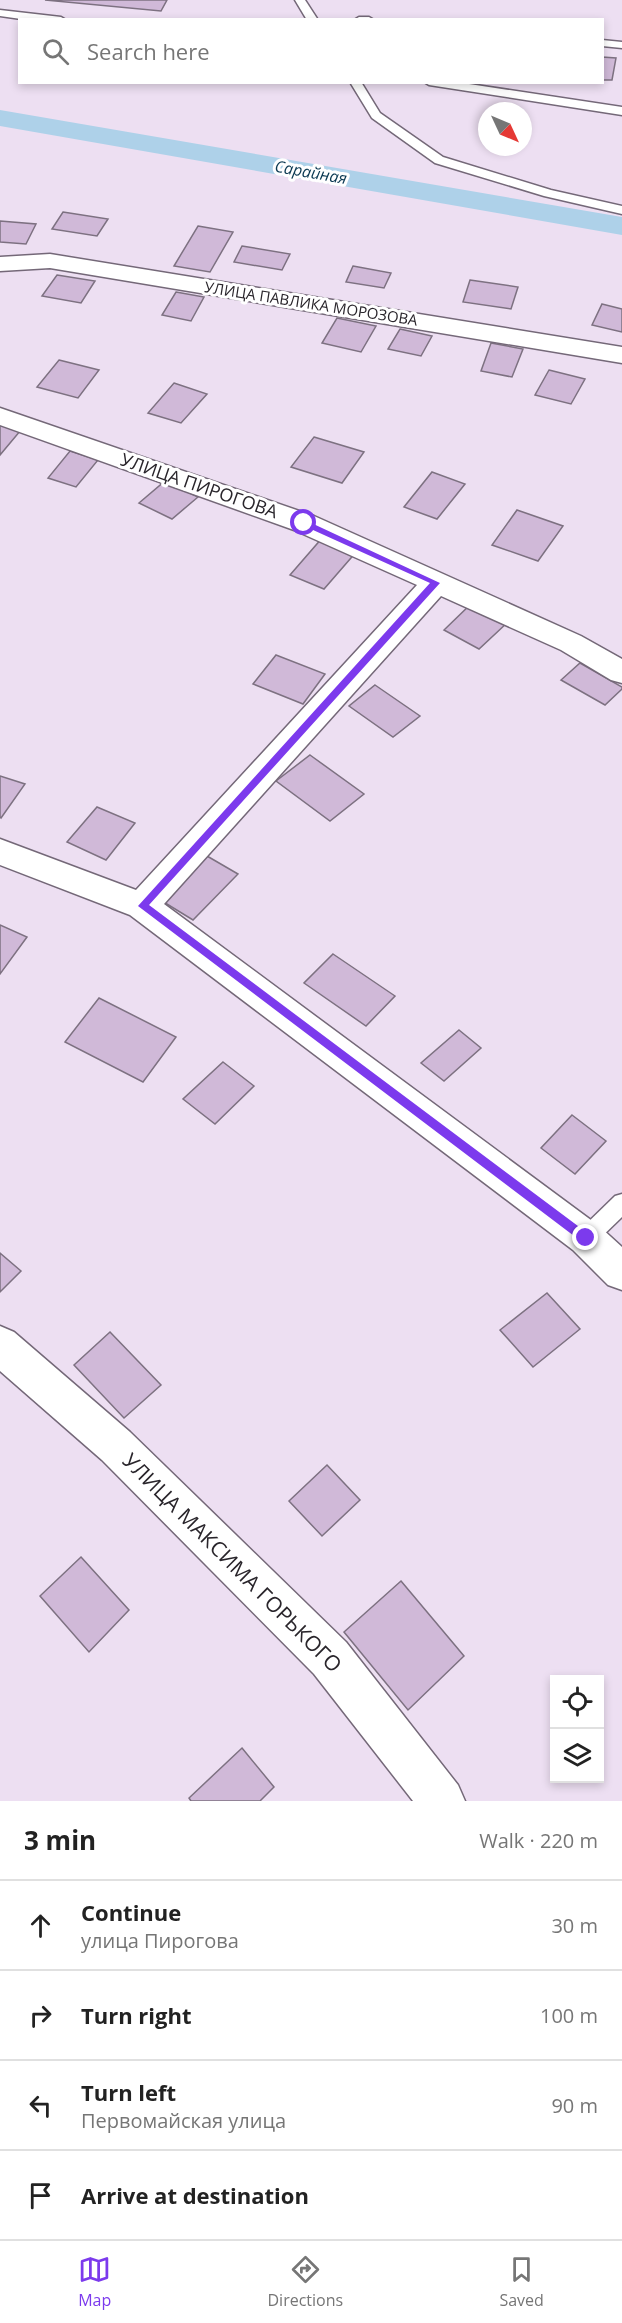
<!DOCTYPE html>
<html lang="en">
<head>
<meta charset="utf-8">
<style>
  :root { --surface:#fff; --page:#f2f2f2; --text:#222; --muted:#767676; --line:#e0e0e0; --accent:#7c3aed }
  body { margin:0; font-family:"Open Sans",sans-serif; background:var(--page); color:var(--text) }
  .controls { position:absolute; right:18px; bottom:18px; display:grid; overflow:hidden; border-radius:0px; box-shadow:0 3px 9px #0003 }
  .controls button { width:54px; height:54px; display:grid; place-items:center; padding:0; border:0; border-bottom:2px solid var(--line); background:var(--surface); color:var(--text); font:30px sans-serif }
  .compass { position:absolute; left:478px; top:102px; width:54px; height:54px; border-radius:50%; background:var(--surface); box-shadow:0 3px 9px #0003; rotate:134deg }
  .stop { position:absolute; width:18px; height:18px; margin:-14px; border:4px solid #7c3aed; border-radius:50%; background:#fff }
  .stop.end { background:#7c3aed; border-color:#fff; box-shadow:0 2px 6px #0008 }
  .list { margin:0; padding:0; list-style:none }
  h2 { display:flex; justify-content:space-between; align-items:center; height:78px; margin:0; padding:0 24px; font-size:26px }
  h2 small { font-size:20px; font-weight:400; color:var(--muted) }
  .list li { display:grid; grid-template-columns:39px 1fr auto; gap:18px; align-items:center; box-sizing:border-box; height:90px; padding:0 24px; border-top:2px solid var(--line) }
  .list b { display:block; font-size:22px; white-space:nowrap }
  .list p { margin:0; font-size:20px; white-space:nowrap; color:var(--muted) }
  .list em { font-size:20px; font-style:normal; color:var(--muted) }
  .icon { flex:none; width:33px; height:33px; fill:none; stroke:currentColor; stroke-width:2; stroke-linecap:round; stroke-linejoin:round }
  .map { position:relative; flex:none; width:622px; height:1801px; overflow:hidden }
  .search { position:absolute; background:var(--surface); box-shadow:0 3px 9px #0003; left:18px; right:18px; top:18px; height:66px; display:flex; align-items:center; gap:15px; box-sizing:border-box; padding:0 21px; border-radius:0px; color:var(--muted); font-size:22px }
  .sheet { height:438px; background:var(--surface) }
  nav { display:flex; justify-content:space-around; align-items:center; box-sizing:border-box; height:84px; border-top:2px solid var(--line); background:var(--surface); font-size:16px; color:var(--muted) }
  nav a { display:grid; justify-items:center; gap:3px }
  nav .on { color:var(--accent) }
  .map>svg:first-child { display:block }
</style>
</head>
<body>
<div class="map">
<svg width="622" height="1801" viewBox="0 0 622 1801">
  <rect width="100%" height="100%" fill="#eddff2"/>
  <g fill="none" stroke-linecap="round" stroke-linejoin="round">
    <!-- canal -->
    <path fill="#aed1e9" fill-rule="evenodd" d="M0,110l622,107v18l-622,-109z"/>
  </g>
  <!-- building -->
  <g fill="#d0b9d8" stroke="#7d7181" stroke-width="1.5">
    <path d="M45,0h122l-6,11z"/>
    <path d="M602,57l14,1 -4,22h-10z"/>
    <path d="M63,212l45,7 -11,17 -45,-7z"/>
    <path d="M0,221l36,3 -10,20 -26,-2z"/>
    <path d="M198,226l35,6 -23,40 -36,-6z"/>
    <path d="M242,246l48,8 -8,16 -48,-8z"/>
    <path d="M353,266l38,7 -7,15 -38,-6z"/>
    <path d="M57,275l38,6 -14,22 -39,-7z"/>
    <path d="M470,280l48,7 -7,22 -48,-7z"/>
    <path d="M176,292l28,5 -13,24 -29,-6z"/>
    <path d="M602,304l20,5v23l-30,-7z"/>
    <path d="M337,318l39,8 -15,26 -39,-9z"/>
    <path d="M400,329l32,7 -11,20 -33,-7z"/>
    <path d="M491,343l32,6 -11,28 -31,-6z"/>
    <path d="M59,360l40,10 -21,28 -41,-11z"/>
    <path d="M549,370l36,9 -14,25 -36,-9z"/>
    <path d="M174,383l33,11 -26,29 -33,-10z"/>
    <path d="M0,424l21,6 -21,25z"/>
    <path d="M314,437l50,15 -22,31 -51,-16z"/>
    <path d="M70,451l28,9 -22,27 -28,-9z"/>
    <path d="M432,472l33,12 -28,35 -33,-12z"/>
    <path d="M165,481l33,16 -26,22 -33,-16z"/>
    <path d="M517,510l46,16 -25,35 -46,-16z"/>
    <path d="M323,537l34,14 -33,38 -34,-14z"/>
    <path d="M472,603l36,19 -29,27 -35,-19z"/>
    <path d="M276,655l49,19 -22,30 -50,-20z"/>
    <path d="M580,663l42,24v2l-17,16 -44,-25z"/>
    <path d="M375,685l45,31 -27,21 -44,-31z"/>
    <path d="M310,755l54,39 -34,27 -54,-40z"/>
    <path d="M0,776l25,8 -24,34 -1,-1z"/>
    <path d="M97,807l38,16 -29,37 -39,-18z"/>
    <path d="M207,856l31,18 -45,46 -31,-19z"/>
    <path d="M0,925l27,12 -27,37z"/>
    <path d="M333,954l62,42 -29,30 -62,-43z"/>
    <path d="M99,998l77,39 -33,45 -78,-40z"/>
    <path d="M459,1030l22,18 -37,33 -23,-18z"/>
    <path d="M223,1062l31,24 -39,38 -32,-25z"/>
    <path d="M572,1115l34,26 -31,33 -34,-26z"/>
    <path d="M0,1253l21,18 -21,21z"/>
    <path d="M547,1293l33,36 -47,38 -33,-37z"/>
    <path d="M110,1332l51,53 -37,33 -50,-53z"/>
    <path d="M327,1465l33,35 -38,36 -33,-35z"/>
    <path d="M81,1557l48,53 -40,42 -49,-56z"/>
    <path d="M401,1581l63,75 -56,54 -64,-78z"/>
    <path d="M242,1748l32,39 -14,14h-69l-2,-3z"/>
  </g>
  <g fill="none" stroke-linecap="round" stroke-linejoin="round">
    <defs>
      <g id="service">
        <path d="M295,0h10l13,20h-11z"/>
        <path d="M0,10l61,7 5,3h-38l-28,-4z"/>
        <path d="M359,17h10l5,3h-20z"/>
        <path d="M602,40l20,2v6l-20,-2z"/>
        <path d="M350,82h11l19,31 63,44 108,33 71,16v8l-78,-18 -109,-33 -63,-45z"/>
        <path d="M424,82h32l166,25v8l-193,-30z"/>
        <path d="M622,1194v23l-29,28 -7,2 -7,-2 -3,-7 3,-7 36,-35z"/>
      </g>
      <g id="minor">
        <path d="M50,254l572,93v16l-572,-95 -50,3v-14z"/>
        <path d="M0,408l314,108 267,120 41,23v24l-11,-3 -50,-30 -120,-54 -277,308 435,322 23,21v43l-14,-5 -35,-35 -443,-335 -130,-50v-26l136,51 281,-305 -123,-55 -294,-105z"/>
        <path d="M0,1326l14,6 116,100 216,210 112,143 7,16h-52l-99,-127 -212,-214 -102,-89z"/>
      </g>
    </defs>
    <!-- service casing -->
    <use href="#service" stroke="#746878" stroke-width="3"/>
    <!-- minor casing -->
    <use href="#minor" stroke="#746878" stroke-width="3"/>
    <!-- service -->
    <use href="#service" fill="#fff" fill-rule="evenodd"/>
    <!-- minor -->
    <use href="#minor" fill="#fff" fill-rule="evenodd"/>
  </g>
  <!-- route -->
  <path fill="#7c3aed" d="M302,521h5l133,62 -291,322 441,330v7h-8l-444,-336 292,-323 -128,-58z"/>
  <g text-anchor="middle" stroke-width="6" stroke-linejoin="round" paint-order="stroke">
    <!-- far-street labels -->
    <g font-size="15" fill="#29252b" stroke="#fff">
      <text transform="translate(311 304) rotate(9)" y="5">УЛИЦА ПАВЛИКА МОРОЗОВА</text>
    </g>
    <!-- far-water labels -->
    <g font-size="16" font-style="italic" fill="#093750" stroke="#fff">
      <text transform="translate(311 172) rotate(10)" y="6">Сарайная</text>
    </g>
    <!-- street labels -->
    <g font-size="18" fill="#29252b" stroke="#fff">
      <text transform="translate(199 486) rotate(19)" y="6">УЛИЦА ПИРОГОВА</text>
    </g>
    <!-- near-street labels -->
    <g font-size="21" fill="#29252b" stroke="#fff">
      <text transform="translate(232 1563) rotate(45)" y="7">УЛИЦА МАКСИМА ГОРЬКОГО</text>
    </g>
  </g>
</svg>
<div class="controls">
<button><svg class="icon" aria-label="locate" viewBox="0 0 24 24"><circle cx="12" cy="12" r="6"/><path d="M12 2v4M12 18v4M2 12h4M18 12h4"/></svg></button>
<button><svg class="icon" aria-label="layers" viewBox="0 0 24 24"><path d="M12 4l9 5-9 5-9-5zM3 14l9 5 9-5"/></svg></button>
</div>
<svg class="compass" viewBox="-18 -18 36 36"><path d="M0-13l5 13h-10z" fill="#e53935"/><path d="M0 13l5-13h-10z" fill="#767676"/></svg>
<div class="stop" style="left:304px;top:523px"></div>
<div class="stop end" style="left:586px;top:1238px"></div>
<div class="search"><svg class="icon" aria-label="search" viewBox="0 0 24 24"><circle cx="10" cy="10" r="6"/><path d="M15 15l6 6"/></svg>Search here</div>
</div>
<section class="sheet">
<h2>3 min<small>Walk · 220 m</small></h2>
<ul class="list">
<li><svg class="icon" aria-label="ahead" viewBox="0 0 24 24"><path d="M12 20V5M6 11l6-6 6 6"/></svg><div><b>Continue</b><p>улица Пирогова</p></div><em>30 m</em></li>
<li><svg class="icon" aria-label="right" viewBox="0 0 24 24"><path d="M7 20v-9h11M14 6l5 5-5 5"/></svg><div><b>Turn right</b></div><em>100 m</em></li>
<li><svg class="icon" aria-label="left" viewBox="0 0 24 24"><path d="M17 20v-9H6M10 6l-5 5 5 5"/></svg><div><b>Turn left</b><p>Первомайская улица</p></div><em>90 m</em></li>
<li><svg class="icon" aria-label="arrive" viewBox="0 0 24 24"><path d="M6 21V4h12l-3 4 3 4H6"/></svg><div><b>Arrive at destination</b></div></li>
</ul>
</section>
<nav>
<a class="on"><svg class="icon" aria-label="map" viewBox="0 0 24 24"><path d="M3 6l6-2 6 2 6-2v14l-6 2-6-2-6 2zM9 4v14M15 6v14"/></svg>Map</a>
<a><svg class="icon" aria-label="directions" viewBox="0 0 24 24"><path d="M12 3l9 9-9 9-9-9zM9 14v-3h6M13 9l2 2-2 2"/></svg>Directions</a>
<a><svg class="icon" aria-label="saved" viewBox="0 0 24 24"><path d="M7 4h10v16l-5-4-5 4z"/></svg>Saved</a>
</nav>
</body>
</html>
